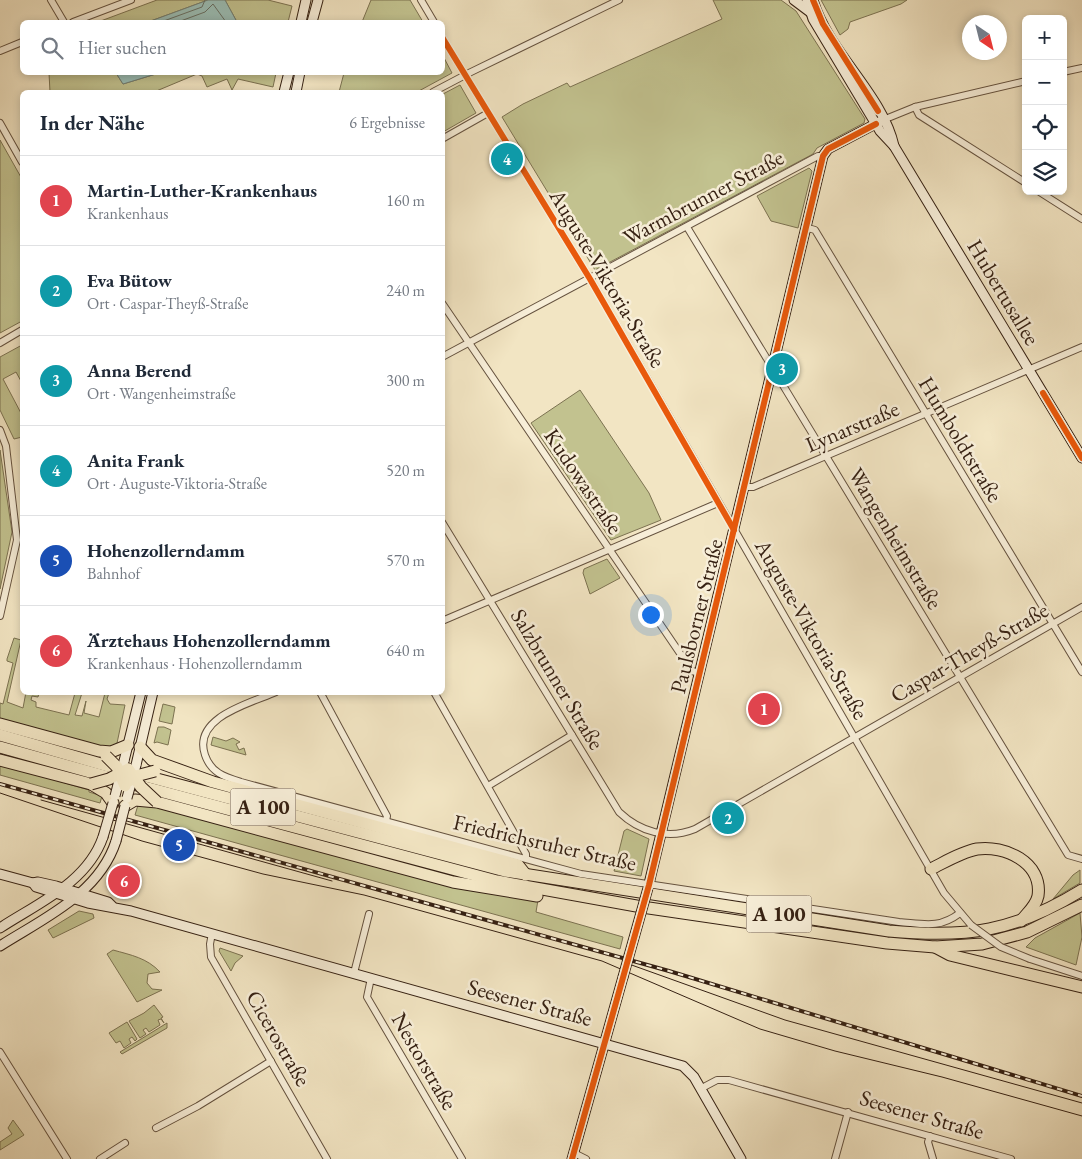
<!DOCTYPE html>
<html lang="de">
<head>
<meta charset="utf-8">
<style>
  :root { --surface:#fff; --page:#f6f6f7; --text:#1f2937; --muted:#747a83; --line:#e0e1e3; --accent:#1a73e8 }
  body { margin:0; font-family:"EB Garamond",serif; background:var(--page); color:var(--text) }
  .controls { position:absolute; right:15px; top:15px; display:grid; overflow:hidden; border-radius:8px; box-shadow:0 2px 8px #0003 }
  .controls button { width:45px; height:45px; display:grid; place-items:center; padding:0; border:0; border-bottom:1px solid var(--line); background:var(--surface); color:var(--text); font:25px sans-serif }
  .compass { position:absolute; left:962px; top:15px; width:45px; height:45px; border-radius:50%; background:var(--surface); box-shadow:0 2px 8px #0003; rotate:145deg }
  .you { position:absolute; left:650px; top:614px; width:18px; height:18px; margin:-12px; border:4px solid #fff; border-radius:50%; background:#1a73e8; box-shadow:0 0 0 8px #1a73e833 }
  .badge { display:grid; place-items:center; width:32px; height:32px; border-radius:50%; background:var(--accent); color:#fff; font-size:16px; font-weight:700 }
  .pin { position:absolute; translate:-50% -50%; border:2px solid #fff; box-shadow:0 1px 5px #0006 }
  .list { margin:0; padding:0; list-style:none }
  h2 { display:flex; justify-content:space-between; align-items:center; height:65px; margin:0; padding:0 20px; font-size:21px }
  h2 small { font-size:16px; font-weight:400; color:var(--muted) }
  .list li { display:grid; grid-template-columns:32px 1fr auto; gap:15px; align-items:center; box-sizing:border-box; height:90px; padding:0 20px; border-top:1px solid var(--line) }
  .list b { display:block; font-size:19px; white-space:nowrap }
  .list p { margin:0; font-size:16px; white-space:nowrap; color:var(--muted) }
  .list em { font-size:16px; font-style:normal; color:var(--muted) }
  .icon { flex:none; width:28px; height:28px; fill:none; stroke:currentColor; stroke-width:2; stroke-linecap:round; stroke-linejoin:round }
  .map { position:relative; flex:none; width:1082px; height:1159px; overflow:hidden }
  .search { position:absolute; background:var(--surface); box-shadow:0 2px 8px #0003; left:20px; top:20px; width:425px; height:55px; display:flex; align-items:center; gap:12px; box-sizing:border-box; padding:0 18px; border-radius:8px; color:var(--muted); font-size:19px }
  .panel { position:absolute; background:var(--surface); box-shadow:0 2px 8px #0003; left:20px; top:90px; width:425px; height:605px; border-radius:8px }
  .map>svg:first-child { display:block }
</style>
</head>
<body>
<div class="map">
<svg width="1082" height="1159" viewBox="0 0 1082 1159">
  <rect width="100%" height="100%" fill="#f2e5c3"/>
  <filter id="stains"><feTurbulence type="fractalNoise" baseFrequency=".004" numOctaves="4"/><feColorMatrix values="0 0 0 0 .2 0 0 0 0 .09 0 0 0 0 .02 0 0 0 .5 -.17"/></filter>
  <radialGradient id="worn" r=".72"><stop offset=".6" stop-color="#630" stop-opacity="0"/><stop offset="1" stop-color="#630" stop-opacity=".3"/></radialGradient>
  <!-- green -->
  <g fill="#c2c28f" stroke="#7c7251">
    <path d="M157,0h51l-60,22h-50z"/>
    <path d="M225,0h43l24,6 -4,16 -33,-1v1h-18z"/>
    <path d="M371,0h39l13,22h-61z"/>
    <path d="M713,0h68l15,11 69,108 -1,4 -47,25 -4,6 -218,116 -93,-153 21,-13 44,-21 3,4 152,-68z"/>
    <path d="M821,0h86l-6,4 -51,18 -2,7 -8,6z"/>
    <path d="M443,56l9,17 -35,19h-78l5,-19 98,-1z"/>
    <path d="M49,73h67l7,11 36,-11h117l-3,14 -35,-8 -6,11 -5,-11 -20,8 -5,-11 -5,-2 -43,18h-104z"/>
    <path d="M460,85l16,28 -33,19v-38z"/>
    <path d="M0,140l22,39v142l-22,12z"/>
    <path d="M809,168l3,3 -14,57 -27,-7 -14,-25z"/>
    <path d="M22,345v38l-6,-11 -13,7 19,36v22l-8,2 -14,-29v-53z"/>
    <path d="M580,390l69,103 12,27 -50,20 -80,-117z"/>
    <path d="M0,450l12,82 -12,57z"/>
    <path d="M607,559l13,19 -30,16 -7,-21 1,-4z"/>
    <path d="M14,638l7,2 -14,62 16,6 3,-16 13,1 -1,4 -6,-1 -1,4 5,2v5l33,8 6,-22h7l-7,22 7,1 4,-15 -2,12 15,4 6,-24h4l-2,6 3,5 15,1 -9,43 -21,-2 -95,-25v-18l3,1 10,-41 -6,-2v-2z"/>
    <path d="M163,704l12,3 -3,17 -13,-3z"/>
    <path d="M158,727h6l7,3 -3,15 -11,-3 -3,1z"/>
    <path d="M213,737l13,4 7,-3 7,4 -4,2 3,6 5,-2 2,7 -35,-10z"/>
    <path d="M0,764l89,26v2l13,4 -2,7 -100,-28z"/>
    <path d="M138,805l18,1 311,84 71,10 -2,12 87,25 -3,12 -485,-134z"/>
    <path d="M627,829l22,10 -8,37 -27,-5 10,-40z"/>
    <path d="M1080,870v13l-27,16 20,-24z"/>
    <path d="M79,911l14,3 1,4 -41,20 -5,-8z"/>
    <path d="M1080,913l2,24 -6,28 -50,-18 9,-9z"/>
    <path d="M220,948l23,8 -8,7 -4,8 -12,-20z"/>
    <path d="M113,950c18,5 34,8 47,22l-12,2 -1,9 5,6 10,1 -25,12 -30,-48z"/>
    <path d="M154,1005l9,12 -2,1 3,5 -3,-4 -3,1 2,5 -11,7 -3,-4 -3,2 3,4 -6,4 -11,-17 15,-8z"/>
    <path d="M127,1022l10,17 -2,2 -3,-4 -3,2 2,4 -7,5 -4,-7 -4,2 -7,-10z"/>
    <path d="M167,1023v5l-45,26 -2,-2z"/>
    <path d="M13,1120l11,15 -24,15v-8l12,-8 -4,-6z"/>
  </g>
  <!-- water -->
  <g fill="#9bbfb7" stroke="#738075">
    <path d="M208,0h17l12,22h-89z"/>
    <path d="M116,73h43l-36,11z"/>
  </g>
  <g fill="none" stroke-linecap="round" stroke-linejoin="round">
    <!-- shore -->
    <g stroke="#687065" stroke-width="1">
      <path d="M161,22l41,-15 3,-7"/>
      <path d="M178,22l27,-10 8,-8 13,18"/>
    </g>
    <defs>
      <g id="street">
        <path d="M51,0l13,22"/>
        <path d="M421,0l13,22"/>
        <path d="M73,22l58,-22"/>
        <path d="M442,37l148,242 354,614 27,32"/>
        <path d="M0,51l22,-9"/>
        <path d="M1063,72l19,-4"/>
        <path d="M433,92l38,-20 148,-72"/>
        <path d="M915,107l4,8 107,68"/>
        <path d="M883,120l32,-13 111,-26"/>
        <path d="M0,123l22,39"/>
        <path d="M442,139l46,-26"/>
        <path d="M1038,191l44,28"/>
        <path d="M687,227l381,628 14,4"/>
        <path d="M808,228l7,2 267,442"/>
        <path d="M442,303l250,368 8,2"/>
        <path d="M0,343l22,-13"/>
        <path d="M442,357l376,-201h5"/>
        <path d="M0,430l6,16 11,94 -17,76"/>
        <path d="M745,487h8l329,-140"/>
        <path d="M442,522l177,290c21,20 49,28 76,17l387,-222"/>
        <path d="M442,621l276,-118"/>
        <path d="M276,692c-25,11 -84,25 -71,63 6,18 20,22 36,27l340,92 318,48c25,2 40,7 61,-9"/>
        <path d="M320,692l67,124 -1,5"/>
        <path d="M434,692l92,162v4"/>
        <path d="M488,786l84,-51"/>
        <path d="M212,933l-2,11 1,13 116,202"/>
        <path d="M1030,959l52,17"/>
        <path d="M354,973l15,-59"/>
        <path d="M371,978l-4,19 95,162"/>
        <path d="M0,1052l67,107"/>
        <path d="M700,1089l17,-9h12l282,79"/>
        <path d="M156,1128l42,-22 73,-45"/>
        <path d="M930,1136l-2,6 5,17"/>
        <path d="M574,1153l12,6"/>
        <path d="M100,1159l25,-16"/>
        <path d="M835,1159l13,-47"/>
      </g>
      <g id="secondary">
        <path d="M794,0l16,12"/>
        <path d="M807,0l6,19 67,112 14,15 188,312"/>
        <path d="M813,0c15,52 70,95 81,146"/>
        <path d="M301,22l5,-22"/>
        <path d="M312,22l6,-22"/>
        <path d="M284,92l5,-20"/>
        <path d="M296,92l4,-20"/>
        <path d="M124,761l17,-69"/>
        <path d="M136,765l17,-73"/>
        <path d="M0,874l33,9 5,-1 18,4 52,16 4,4"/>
        <path d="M33,883l3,4 52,16 43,8 552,155 11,11 47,82"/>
        <path d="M648,888l175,-732 5,-7 55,-29"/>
        <path d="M0,928c38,-25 87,-45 103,-91"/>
        <path d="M0,946c44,-28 99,-52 116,-105"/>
        <path d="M572,1159l51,-182"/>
      </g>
      <g id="highway">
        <path d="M0,724l99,27 12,1 17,-7"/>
        <path d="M0,735l122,35"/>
        <path d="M0,747l115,32"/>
        <path d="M140,747l12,13 61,22 305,83 8,10"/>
        <path d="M0,760l91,24 15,9 7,10"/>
        <path d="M138,774l367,97 384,60c79,7 125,1 193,-41"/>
        <path d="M137,785l360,96 145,26 245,36 48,4 47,-3 45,-12 55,-27"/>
        <path d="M125,806l10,-6 22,2 296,80 84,14"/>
        <path d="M931,869c14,-7 30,-17 46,-20 27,-4 66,13 61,47 -2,10 -11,17 -17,25"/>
        <path d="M935,947l15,8 132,32"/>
      </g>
    </defs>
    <!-- street casing -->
    <use href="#street" stroke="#65523f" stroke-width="8"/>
    <!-- secondary casing -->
    <use href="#secondary" stroke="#362113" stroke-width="11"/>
    <!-- highway casing -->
    <use href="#highway" stroke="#362113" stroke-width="13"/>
    <!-- street -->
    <use href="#street" stroke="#f7eed8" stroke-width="6"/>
    <!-- secondary -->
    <use href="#secondary" stroke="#f7eed8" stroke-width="9"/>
    <!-- highway -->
    <use href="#highway" stroke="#f2e5c3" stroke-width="11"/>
    <!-- tram -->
    <g stroke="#362113" stroke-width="1">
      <path d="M0,793l142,48 121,33 101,21 238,66 158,68 75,22 107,26 140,39"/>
      <path d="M41,800l291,81"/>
      <path d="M626,963l159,57 297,83"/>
    </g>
    <defs>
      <path id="rail" d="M0,784l669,187 413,125"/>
    </defs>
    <!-- rail casing -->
    <use href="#rail" stroke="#362113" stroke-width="4"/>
    <!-- rail -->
    <use href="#rail" stroke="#f7eed8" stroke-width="2" stroke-dasharray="5.5" stroke-linecap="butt"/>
    <defs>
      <path id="street-bridge" d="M971,925l30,22 29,12"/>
      <g id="secondary-bridge">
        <path d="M115,796l9,-35"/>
        <path d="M127,798l9,-33"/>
        <path d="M103,837l10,-34"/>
        <path d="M116,841l9,-35"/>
        <path d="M623,977l25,-89"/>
      </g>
      <g id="highway-bridge">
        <path d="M106,756l11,11 8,19"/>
        <path d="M129,781l3,-4 23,-6"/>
        <path d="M91,784l18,-5 19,-10 13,18 16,15"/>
      </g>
    </defs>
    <!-- street-bridge casing -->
    <use href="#street-bridge" stroke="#65523f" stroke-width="8" stroke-linecap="butt"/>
    <!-- secondary-bridge casing -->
    <use href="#secondary-bridge" stroke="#362113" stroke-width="11" stroke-linecap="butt"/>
    <!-- highway-bridge casing -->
    <use href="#highway-bridge" stroke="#362113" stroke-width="13" stroke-linecap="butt"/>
    <!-- street-bridge -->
    <use href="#street-bridge" stroke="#f7eed8" stroke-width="6"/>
    <!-- secondary-bridge -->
    <use href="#secondary-bridge" stroke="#f7eed8" stroke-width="9"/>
    <!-- highway-bridge -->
    <use href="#highway-bridge" stroke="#f2e5c3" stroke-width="11"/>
    <defs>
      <g id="cycleway">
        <path d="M813,0l10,24 55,87"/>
        <path d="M442,37l148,242 144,251"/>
        <path d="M1043,393l39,65"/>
        <path d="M572,1159l77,-274 174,-729 5,-7 48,-25"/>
      </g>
    </defs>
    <!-- cycleway casing -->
    <use href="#cycleway" stroke="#f7eed8" stroke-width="9"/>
    <!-- cycleway -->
    <use href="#cycleway" stroke="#e8590c" stroke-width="6"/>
  </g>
  <g text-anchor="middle" stroke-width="5" stroke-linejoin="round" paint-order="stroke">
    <!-- shield labels -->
    <g fill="#f7eed8" stroke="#705e4e" stroke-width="1">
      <rect x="230.5" y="788.5" width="65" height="37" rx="4"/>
      <rect x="746.5" y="895.5" width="65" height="37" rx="4"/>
    </g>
    <g font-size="21" font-weight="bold" fill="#362113">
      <text x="263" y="814">A 100</text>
      <text x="779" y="921">A 100</text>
    </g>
    <!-- street labels -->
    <g font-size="22" fill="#362113" stroke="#f7eed8">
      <text transform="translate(703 197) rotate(-28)" y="8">Warmbrunner Straße</text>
      <text transform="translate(608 278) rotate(59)" y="8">Auguste-Viktoria-Straße</text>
      <text transform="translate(1004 292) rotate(59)" y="8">Hubertusallee</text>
      <text transform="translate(852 426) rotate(-23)" y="8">Lynarstraße</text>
      <text transform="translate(961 439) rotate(59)" y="8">Humboldtstraße</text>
      <text transform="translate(584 481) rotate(56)" y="8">Kudowastraße</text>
      <text transform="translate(896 538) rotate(59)" y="8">Wangenheimstraße</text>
      <text transform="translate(696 616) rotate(-76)" y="8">Paulsborner Straße</text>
      <text transform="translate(812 629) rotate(60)" y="8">Auguste-Viktoria-Straße</text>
      <text transform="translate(969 652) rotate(-30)" y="8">Caspar-Theyß-Straße</text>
      <text transform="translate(558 679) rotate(59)" y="8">Salzbrunner Straße</text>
      <text transform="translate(545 842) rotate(13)" y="8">Friedrichsruher Straße</text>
      <text transform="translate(530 1002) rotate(15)" y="8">Seesener Straße</text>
      <text transform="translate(279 1038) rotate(60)" y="8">Cicerostraße</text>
      <text transform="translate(425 1061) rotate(60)" y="8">Nestorstraße</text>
      <text transform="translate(922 1114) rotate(16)" y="8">Seesener Straße</text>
    </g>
  </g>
  <rect width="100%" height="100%" filter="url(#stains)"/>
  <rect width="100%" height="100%" fill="url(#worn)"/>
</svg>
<div class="controls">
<button>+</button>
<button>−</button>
<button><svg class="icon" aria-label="locate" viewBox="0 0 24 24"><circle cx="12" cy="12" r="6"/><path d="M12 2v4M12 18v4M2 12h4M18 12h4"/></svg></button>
<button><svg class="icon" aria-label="layers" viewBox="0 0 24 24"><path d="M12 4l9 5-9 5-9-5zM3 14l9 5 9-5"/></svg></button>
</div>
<svg class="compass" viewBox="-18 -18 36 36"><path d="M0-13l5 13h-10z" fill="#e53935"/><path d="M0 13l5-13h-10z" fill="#747a83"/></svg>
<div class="you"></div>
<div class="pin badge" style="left:764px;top:709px;background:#e0444e">1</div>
<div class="pin badge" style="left:728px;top:818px;background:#0f9aa8">2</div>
<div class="pin badge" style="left:782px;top:369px;background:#0f9aa8">3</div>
<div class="pin badge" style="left:507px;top:159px;background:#0f9aa8">4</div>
<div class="pin badge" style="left:179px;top:845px;background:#1a4fb4">5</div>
<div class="pin badge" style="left:124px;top:881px;background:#e0444e">6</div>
<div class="search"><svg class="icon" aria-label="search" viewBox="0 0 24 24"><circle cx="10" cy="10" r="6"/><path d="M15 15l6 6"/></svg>Hier suchen</div>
<section class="panel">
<h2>In der Nähe<small>6 Ergebnisse</small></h2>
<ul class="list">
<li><span class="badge" style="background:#e0444e">1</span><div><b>Martin-Luther-Krankenhaus</b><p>Krankenhaus</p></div><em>160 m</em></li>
<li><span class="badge" style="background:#0f9aa8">2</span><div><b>Eva Bütow</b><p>Ort · Caspar-Theyß-Straße</p></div><em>240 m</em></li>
<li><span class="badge" style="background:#0f9aa8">3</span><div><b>Anna Berend</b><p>Ort · Wangenheimstraße</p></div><em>300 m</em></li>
<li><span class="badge" style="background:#0f9aa8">4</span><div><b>Anita Frank</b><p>Ort · Auguste-Viktoria-Straße</p></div><em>520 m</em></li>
<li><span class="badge" style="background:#1a4fb4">5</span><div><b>Hohenzollerndamm</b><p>Bahnhof</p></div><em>570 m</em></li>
<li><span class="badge" style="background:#e0444e">6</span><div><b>Ärztehaus Hohenzollerndamm</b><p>Krankenhaus · Hohenzollerndamm</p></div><em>640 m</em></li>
</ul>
</section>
</div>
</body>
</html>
